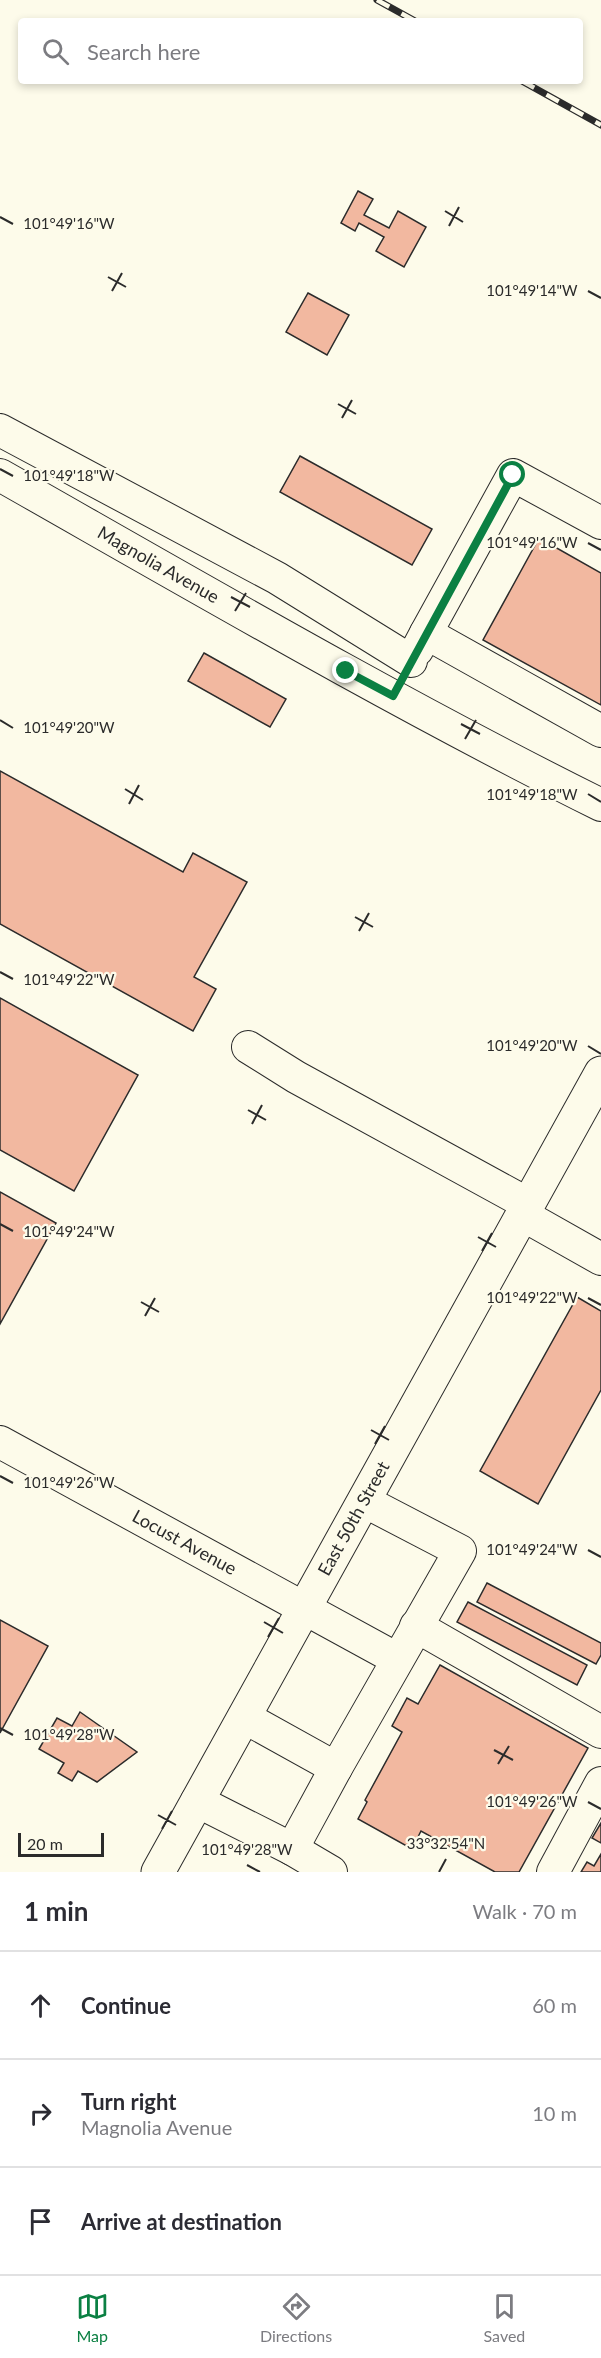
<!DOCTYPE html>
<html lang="en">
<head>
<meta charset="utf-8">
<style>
  :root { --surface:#fff; --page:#f2f2f3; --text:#2b2b33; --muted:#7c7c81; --line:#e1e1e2; --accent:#0b8043 }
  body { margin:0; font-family:Lato,sans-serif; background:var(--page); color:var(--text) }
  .scale { position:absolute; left:18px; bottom:15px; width:86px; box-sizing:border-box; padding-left:6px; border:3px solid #2b2b2b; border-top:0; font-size:16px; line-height:21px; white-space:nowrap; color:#2b2b2b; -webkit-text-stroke:4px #fdfbea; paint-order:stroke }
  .stop { position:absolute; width:18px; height:18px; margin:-14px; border:4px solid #0b8043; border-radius:50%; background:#fff }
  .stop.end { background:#0b8043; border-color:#fff; box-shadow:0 2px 6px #0008 }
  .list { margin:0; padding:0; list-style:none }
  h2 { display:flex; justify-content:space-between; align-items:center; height:78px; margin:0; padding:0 24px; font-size:26px }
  h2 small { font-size:20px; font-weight:400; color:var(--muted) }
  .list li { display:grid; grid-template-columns:39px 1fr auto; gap:18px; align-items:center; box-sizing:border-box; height:108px; padding:0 24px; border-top:2px solid var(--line) }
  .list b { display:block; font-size:22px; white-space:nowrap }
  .list p { margin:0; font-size:20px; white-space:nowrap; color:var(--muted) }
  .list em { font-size:20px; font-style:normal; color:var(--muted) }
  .icon { flex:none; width:33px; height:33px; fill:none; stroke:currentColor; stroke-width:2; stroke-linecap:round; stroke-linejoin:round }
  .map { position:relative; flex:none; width:601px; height:1872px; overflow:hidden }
  .search { position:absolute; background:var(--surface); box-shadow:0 3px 9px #0003; left:18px; right:18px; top:18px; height:66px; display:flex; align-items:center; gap:15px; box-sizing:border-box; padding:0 21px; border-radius:6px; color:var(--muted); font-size:22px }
  .sheet { height:402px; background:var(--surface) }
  nav { display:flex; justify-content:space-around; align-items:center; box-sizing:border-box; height:84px; border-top:2px solid var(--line); background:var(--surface); font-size:16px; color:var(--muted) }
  nav a { display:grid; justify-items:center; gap:3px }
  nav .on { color:var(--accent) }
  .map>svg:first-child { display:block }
</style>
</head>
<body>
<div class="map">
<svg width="601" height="1872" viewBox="0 0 601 1872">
  <rect width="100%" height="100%" fill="#fdfbea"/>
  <!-- building -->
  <g fill="#f2b8a0" stroke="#2b2b2b" stroke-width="1.5">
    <path d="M358,191l15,8 -9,16 25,13 9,-17 28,16 -22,40 -28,-16 8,-14 -25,-14 -4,8 -14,-8z"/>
    <path d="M308,293l41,22 -22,40 -41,-23z"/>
    <path d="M300,456l132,73 -20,36 -132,-73z"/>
    <path d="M539,538l62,35v132l-118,-65z"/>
    <path d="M204,653l82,46 -16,28 -82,-46z"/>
    <path d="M0,771l183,101 10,-19 54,29 -53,95 22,12 -23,42 -193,-107z"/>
    <path d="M0,998l138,77 -64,116 -74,-41z"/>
    <path d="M0,1192l56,31 -56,101z"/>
    <path d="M577,1297l24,14v79l-63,114 -58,-33z"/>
    <path d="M487,1583l114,60v12l-5,9 -119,-62z"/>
    <path d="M468,1602l119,63 -10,20 -120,-63z"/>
    <path d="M0,1620l48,26 -48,87z"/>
    <path d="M440,1665l148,83 -69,124h-24l-74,-41 -9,18 -54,-30 9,-17 -2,-2 37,-68 -10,-6 15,-28 11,6z"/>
    <path d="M80,1712l57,40 -40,30 -19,-11 -6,10 -14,-8 6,-10 -25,-14 18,-31 15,8z"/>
    <path d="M601,1823v20l-9,-5z"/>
    <path d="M601,1854v18h-20l6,-10 7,4z"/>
  </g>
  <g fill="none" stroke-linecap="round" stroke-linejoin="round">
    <defs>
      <g id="minor">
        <path d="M0,430l277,148 134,83"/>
        <path id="s1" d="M0,475c199,113 396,228 601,330"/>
        <path d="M426,633l87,-158 88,48"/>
        <path d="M417,650l9,-17 175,98"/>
        <path d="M248,1047l48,30 232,127"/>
        <path d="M523,1215l78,44"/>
        <path id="s2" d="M0,1442l397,217"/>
        <path d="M416,1626l185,106"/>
        <path d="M244,1717l92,51"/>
        <path d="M197,1801l95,48 44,-81 124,-217 -96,-50"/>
        <path d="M292,1849l39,23"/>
        <path d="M553,1872l48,-89"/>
      </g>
      <g id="major">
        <path id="s3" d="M158,1872l443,-799"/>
      </g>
    </defs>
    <!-- minor casing -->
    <use href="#minor" stroke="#2b2b2b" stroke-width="34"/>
    <!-- major casing -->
    <use href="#major" stroke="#2b2b2b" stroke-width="35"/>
    <!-- minor -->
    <use href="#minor" stroke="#fdfbea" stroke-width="32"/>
    <!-- major -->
    <use href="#major" stroke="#fdfbea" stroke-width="33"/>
    <defs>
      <g id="rail">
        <path d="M377,0l38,21"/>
        <path d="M522,81l79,44"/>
      </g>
    </defs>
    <!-- rail casing -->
    <use href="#rail" stroke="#2b2b2b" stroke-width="7"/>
    <!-- rail -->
    <use href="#rail" stroke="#fdfbea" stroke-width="4.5" stroke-dasharray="14" stroke-linecap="butt"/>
  </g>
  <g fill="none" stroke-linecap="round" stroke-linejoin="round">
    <!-- route -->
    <path stroke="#0b8043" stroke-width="8" d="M346,671l47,25 120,-221"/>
  </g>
  <!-- ticks -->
  <path fill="none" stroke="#2b2b2b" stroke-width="2" d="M445,211l18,11M0,217l13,7M449,226l10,-19M108,277l18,10M112,291l10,-18M588,291l13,7M338,404l18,10M342,418l10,-18M0,469l13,7M588,543l13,7M231,597l19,10M235,611l11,-18M0,720l13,8M461,724l19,10M465,739l11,-19M125,789l18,11M588,794l13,8M129,804l10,-19M355,917l18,10M359,931l10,-18M0,972l13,7M588,1046l13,8M248,1110l18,10M252,1124l10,-19M0,1224l13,7M478,1237l18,10M482,1251l10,-18M588,1298l13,7M141,1302l18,10M145,1316l10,-18M371,1430l18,10M375,1444l10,-18M0,1476l13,7M588,1550l13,7M264,1622l19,11M268,1637l11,-19M0,1728l13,7M494,1750l19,10M498,1764l11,-18M588,1802l13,7M158,1815l18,10M162,1829l10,-18M247,1865l13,7M439,1872l7,-13"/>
  <g text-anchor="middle" stroke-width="4.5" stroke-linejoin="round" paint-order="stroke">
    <!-- street labels -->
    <g font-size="18" fill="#2b2b2b" stroke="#fdfbea">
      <text dy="6" stroke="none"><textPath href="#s1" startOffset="182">Magnolia Avenue</textPath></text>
      <text dy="6" stroke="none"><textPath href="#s3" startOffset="404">East 50th Street</textPath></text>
      <text dy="6" stroke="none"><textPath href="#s2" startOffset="210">Locust Avenue</textPath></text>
    </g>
  </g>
  <g font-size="15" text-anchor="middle" fill="#2b2b2b" stroke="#fdfbea" stroke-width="4.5" stroke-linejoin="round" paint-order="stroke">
    <text x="69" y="229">101°49'16"W</text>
    <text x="532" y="296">101°49'14"W</text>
    <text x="69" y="481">101°49'18"W</text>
    <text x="532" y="548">101°49'16"W</text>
    <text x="69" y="733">101°49'20"W</text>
    <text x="532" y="800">101°49'18"W</text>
    <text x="69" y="985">101°49'22"W</text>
    <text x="532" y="1051">101°49'20"W</text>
    <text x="69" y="1237">101°49'24"W</text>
    <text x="532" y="1303">101°49'22"W</text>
    <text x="69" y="1488">101°49'26"W</text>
    <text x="532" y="1555">101°49'24"W</text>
    <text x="69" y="1740">101°49'28"W</text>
    <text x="532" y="1807">101°49'26"W</text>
    <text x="446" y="1849">33°32'54"N</text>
    <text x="247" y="1855">101°49'28"W</text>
  </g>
</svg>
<div class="scale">20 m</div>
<div class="stop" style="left:513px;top:475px"></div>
<div class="stop end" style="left:346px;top:671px"></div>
<div class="search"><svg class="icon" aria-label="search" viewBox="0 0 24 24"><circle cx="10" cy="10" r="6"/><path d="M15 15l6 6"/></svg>Search here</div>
</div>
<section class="sheet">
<h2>1 min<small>Walk · 70 m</small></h2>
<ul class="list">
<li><svg class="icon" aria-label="ahead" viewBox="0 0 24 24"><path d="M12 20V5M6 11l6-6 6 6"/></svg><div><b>Continue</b></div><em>60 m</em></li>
<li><svg class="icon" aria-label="right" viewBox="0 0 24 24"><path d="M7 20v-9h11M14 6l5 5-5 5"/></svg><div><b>Turn right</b><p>Magnolia Avenue</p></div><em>10 m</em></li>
<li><svg class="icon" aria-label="arrive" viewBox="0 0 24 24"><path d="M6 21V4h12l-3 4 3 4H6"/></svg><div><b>Arrive at destination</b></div></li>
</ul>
</section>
<nav>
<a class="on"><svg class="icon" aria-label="map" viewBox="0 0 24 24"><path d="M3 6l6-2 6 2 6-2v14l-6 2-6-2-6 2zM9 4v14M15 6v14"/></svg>Map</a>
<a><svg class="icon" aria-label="directions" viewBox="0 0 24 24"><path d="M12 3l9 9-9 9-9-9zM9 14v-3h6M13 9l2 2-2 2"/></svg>Directions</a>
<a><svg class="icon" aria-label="saved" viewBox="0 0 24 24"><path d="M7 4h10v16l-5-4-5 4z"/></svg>Saved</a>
</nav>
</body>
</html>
